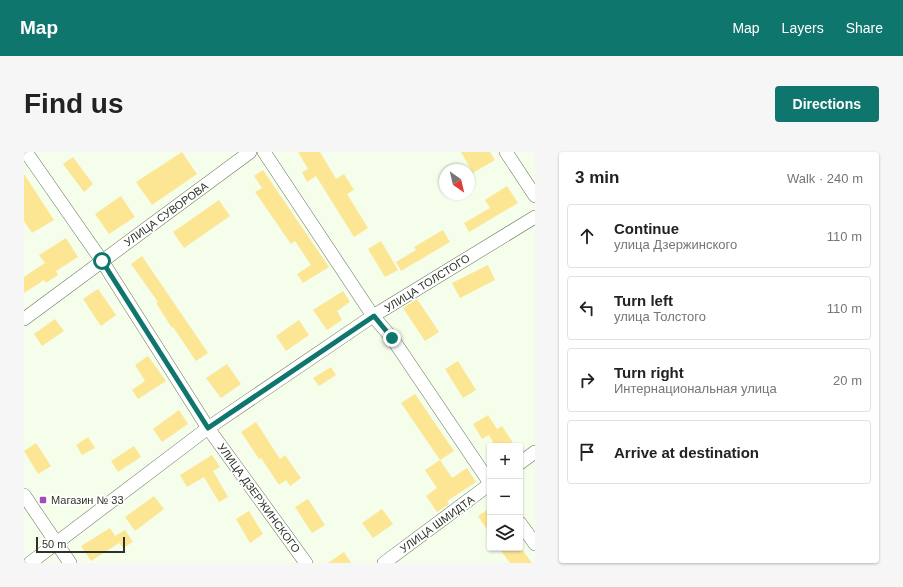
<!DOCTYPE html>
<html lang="en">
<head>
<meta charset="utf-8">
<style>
  :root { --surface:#fff; --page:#f6f6f6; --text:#222; --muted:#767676; --line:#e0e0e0; --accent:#0f766e }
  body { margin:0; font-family:Helvetica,sans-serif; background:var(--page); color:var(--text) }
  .controls { position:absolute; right:12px; bottom:12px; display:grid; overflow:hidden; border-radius:4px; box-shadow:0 1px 3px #0004 }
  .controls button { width:36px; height:36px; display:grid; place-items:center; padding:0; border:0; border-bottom:1px solid var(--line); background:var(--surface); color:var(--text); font:20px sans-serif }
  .compass { position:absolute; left:415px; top:12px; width:36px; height:36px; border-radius:50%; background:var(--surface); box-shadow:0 1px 3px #0004; rotate:146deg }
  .scale { position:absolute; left:12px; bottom:10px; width:89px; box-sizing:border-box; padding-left:4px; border:2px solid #2e332a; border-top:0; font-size:11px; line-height:14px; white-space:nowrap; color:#2e332a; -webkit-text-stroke:3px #fff; paint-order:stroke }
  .stop { position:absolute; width:12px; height:12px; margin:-9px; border:3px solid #0f766e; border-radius:50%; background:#fff }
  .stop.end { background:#0f766e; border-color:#fff; box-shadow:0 1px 4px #0008 }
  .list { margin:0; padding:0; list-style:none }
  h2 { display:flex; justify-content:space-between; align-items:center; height:52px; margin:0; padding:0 16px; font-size:17px }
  h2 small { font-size:13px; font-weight:400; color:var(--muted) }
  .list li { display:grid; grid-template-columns:26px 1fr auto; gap:12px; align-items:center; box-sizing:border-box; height:64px; margin:0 8px 8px; padding:0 8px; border:1px solid var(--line); border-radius:4px }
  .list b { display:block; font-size:15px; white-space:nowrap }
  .list p { margin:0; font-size:13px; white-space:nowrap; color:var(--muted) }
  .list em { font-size:13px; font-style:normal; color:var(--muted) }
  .icon { flex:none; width:22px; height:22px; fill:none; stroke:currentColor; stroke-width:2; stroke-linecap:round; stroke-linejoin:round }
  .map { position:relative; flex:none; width:511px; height:411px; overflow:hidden; border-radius:4px }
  header { display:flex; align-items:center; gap:24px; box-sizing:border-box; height:56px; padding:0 20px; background:var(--accent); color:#fff }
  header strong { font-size:19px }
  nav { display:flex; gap:22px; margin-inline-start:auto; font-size:14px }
  .intro { display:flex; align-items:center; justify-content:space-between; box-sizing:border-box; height:96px; padding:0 24px }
  h1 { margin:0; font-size:28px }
  .button { padding:10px 18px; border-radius:4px; background:var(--accent); color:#fff; font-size:14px; font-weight:700 }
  main { display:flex; gap:24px; padding:0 24px }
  aside { flex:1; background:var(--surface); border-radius:4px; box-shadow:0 1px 3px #0004 }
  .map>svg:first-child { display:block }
</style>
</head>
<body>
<header>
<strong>Map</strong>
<nav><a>Map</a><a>Layers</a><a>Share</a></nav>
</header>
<div class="intro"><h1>Find us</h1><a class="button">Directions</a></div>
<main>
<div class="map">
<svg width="511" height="411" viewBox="0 0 511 411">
  <rect width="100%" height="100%" fill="#f5feeb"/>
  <!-- building -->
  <g fill="#fce694">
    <path d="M158,0l15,22 -45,31 -16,-23z"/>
    <path d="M274,0h22l16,27 8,-5 10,16 -7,4 21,34 -14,9 -38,-61 -9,6 -5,-10 6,-3z"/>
    <path d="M437,0h29l5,8 -22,13z"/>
    <path d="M49,5l20,27 -9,8 -21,-28z"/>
    <path d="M239,18l66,97 -26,16 -6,-9 14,-9 -16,-24 -4,3 -36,-52 7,-4 -8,-12z"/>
    <path d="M0,22l30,46 -22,13 -8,-12z"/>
    <path d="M483,34l11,17 -49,29 -5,-9 26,-15 -5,-8z"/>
    <path d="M97,44l14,21 -26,17 -14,-20z"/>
    <path d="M195,48l11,16 -46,32 -11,-16z"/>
    <path d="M419,78l7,12 -49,29 -5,-9 20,-12 -2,-3z"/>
    <path d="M42,86l12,19 -22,14 2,4 -12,8 -2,-3 -20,13v-16l21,-14 -6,-8z"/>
    <path d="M357,89l17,29 -13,7 -17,-28z"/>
    <path d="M118,104l66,97 -12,8 -23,-34 -1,1 -16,-25 2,-1 -27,-38z"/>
    <path d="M464,113l7,15 -35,18 -8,-15z"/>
    <path d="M74,137l18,26 -15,11 -18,-27z"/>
    <path d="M319,139l7,11 -13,9 5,9 -15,10 -14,-20z"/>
    <path d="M393,147l22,33 -14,9 -22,-33z"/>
    <path d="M31,167l9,12 -22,15 -8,-12z"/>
    <path d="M275,168l10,15 -23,16 -10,-15z"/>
    <path d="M124,204l18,25 -28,18 -6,-9 13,-9 -10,-16z"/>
    <path d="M434,209l18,29 -13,8 -18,-29z"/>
    <path d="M203,212l14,20 -20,14 -15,-20z"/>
    <path d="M307,215l5,8 -17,11 -6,-8z"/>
    <path d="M391,242l39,57 -14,9 -39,-57z"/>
    <path d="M155,258l9,14 -26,18 -9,-13z"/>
    <path d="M464,263l9,14 5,-3 13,20h-20l-6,-11 -7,4 -9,-15z"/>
    <path d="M232,270l24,37 5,-4 16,23 -11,8 -4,-6 -7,5 -18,-27 -2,1 -18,-27z"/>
    <path d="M64,285l7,11 -13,7 -6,-10z"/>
    <path d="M12,291l15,23 -13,8 -14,-23z"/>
    <path d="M110,294l7,11 -23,15 -7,-11z"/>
    <path d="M188,303l8,12 -7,4 15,26 -9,5 -15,-25 -17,10 -7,-12z"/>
    <path d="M416,308l12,18 15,-10 9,14 -29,19 2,3 -12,8 -11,-16 11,-8 -12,-18z"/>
    <path d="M130,344l10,13 -29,22 -10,-14z"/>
    <path d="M284,347l17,26 -13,8 -17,-26z"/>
    <path d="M466,356v26l-12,-18z"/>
    <path d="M358,357l11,15 -20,14 -11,-15z"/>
    <path d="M225,359l14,23 -13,9 -14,-24z"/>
    <path d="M86,376l5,8 10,-6 8,12 -10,6 -6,-8 2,3 -28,18 -10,-15z"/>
    <path d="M475,396h22l11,15h-22z"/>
    <path d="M320,400l7,11h-23z"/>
  </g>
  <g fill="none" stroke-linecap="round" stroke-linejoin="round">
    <defs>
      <g id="minor">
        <path d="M2,0l76,109 106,167 98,135"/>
        <path d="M240,0l109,164 19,22 98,145"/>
        <path d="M482,0l29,44"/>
        <path d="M0,167l226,-167"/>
        <path d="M496,311l15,-11"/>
        <path d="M0,343l46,68"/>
        <path d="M496,371l15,21"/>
        <path d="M6,411l178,-135 165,-112 162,-99"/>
        <path d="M360,411l106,-79"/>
      </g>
    </defs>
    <!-- minor casing -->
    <use href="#minor" stroke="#68725d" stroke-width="14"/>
    <!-- minor -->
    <use href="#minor" stroke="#fff" stroke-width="13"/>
  </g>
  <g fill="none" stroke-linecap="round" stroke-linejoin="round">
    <!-- route -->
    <path stroke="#0f766e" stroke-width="5" d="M78,109l106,167 166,-112 18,22"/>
  </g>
  <!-- markers -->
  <rect fill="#a44bb7" stroke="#fff" stroke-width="1.5" x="15" y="344" width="8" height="8" rx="2"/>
  <g text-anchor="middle" stroke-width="3.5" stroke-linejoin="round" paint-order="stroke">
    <!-- street labels -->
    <g font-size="11" fill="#2e332a" stroke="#fff">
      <text transform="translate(142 62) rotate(-36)" y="4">УЛИЦА СУВОРОВА</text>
      <text transform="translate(403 131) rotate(-32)" y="4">УЛИЦА ТОЛСТОГО</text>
      <text transform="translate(235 346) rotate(54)" y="4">УЛИЦА ДЗЕРЖИНСКОГО</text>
      <text transform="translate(413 372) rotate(-36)" y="4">УЛИЦА ШМИДТА</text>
    </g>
    <!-- poi labels -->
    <g font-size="11" fill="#2e332a" stroke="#fff" text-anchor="start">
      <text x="27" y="352">Магазин № 33</text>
    </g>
  </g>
</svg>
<div class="controls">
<button>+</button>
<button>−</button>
<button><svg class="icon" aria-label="layers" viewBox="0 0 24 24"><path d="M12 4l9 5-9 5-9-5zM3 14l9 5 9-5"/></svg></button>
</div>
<svg class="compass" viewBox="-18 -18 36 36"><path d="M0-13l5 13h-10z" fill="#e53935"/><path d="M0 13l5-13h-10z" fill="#767676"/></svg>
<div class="scale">50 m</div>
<div class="stop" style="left:78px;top:109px"></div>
<div class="stop end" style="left:368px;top:186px"></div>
</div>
<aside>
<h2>3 min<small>Walk · 240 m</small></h2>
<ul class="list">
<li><svg class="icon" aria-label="ahead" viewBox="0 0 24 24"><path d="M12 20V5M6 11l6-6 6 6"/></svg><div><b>Continue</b><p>улица Дзержинского</p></div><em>110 m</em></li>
<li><svg class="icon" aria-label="left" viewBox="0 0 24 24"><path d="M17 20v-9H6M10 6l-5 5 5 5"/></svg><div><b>Turn left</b><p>улица Толстого</p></div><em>110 m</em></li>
<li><svg class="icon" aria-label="right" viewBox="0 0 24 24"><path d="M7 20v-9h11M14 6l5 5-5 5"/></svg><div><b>Turn right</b><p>Интернациональная улица</p></div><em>20 m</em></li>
<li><svg class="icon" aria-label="arrive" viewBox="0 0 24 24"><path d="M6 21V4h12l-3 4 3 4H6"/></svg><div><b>Arrive at destination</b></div></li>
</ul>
</aside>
</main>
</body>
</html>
